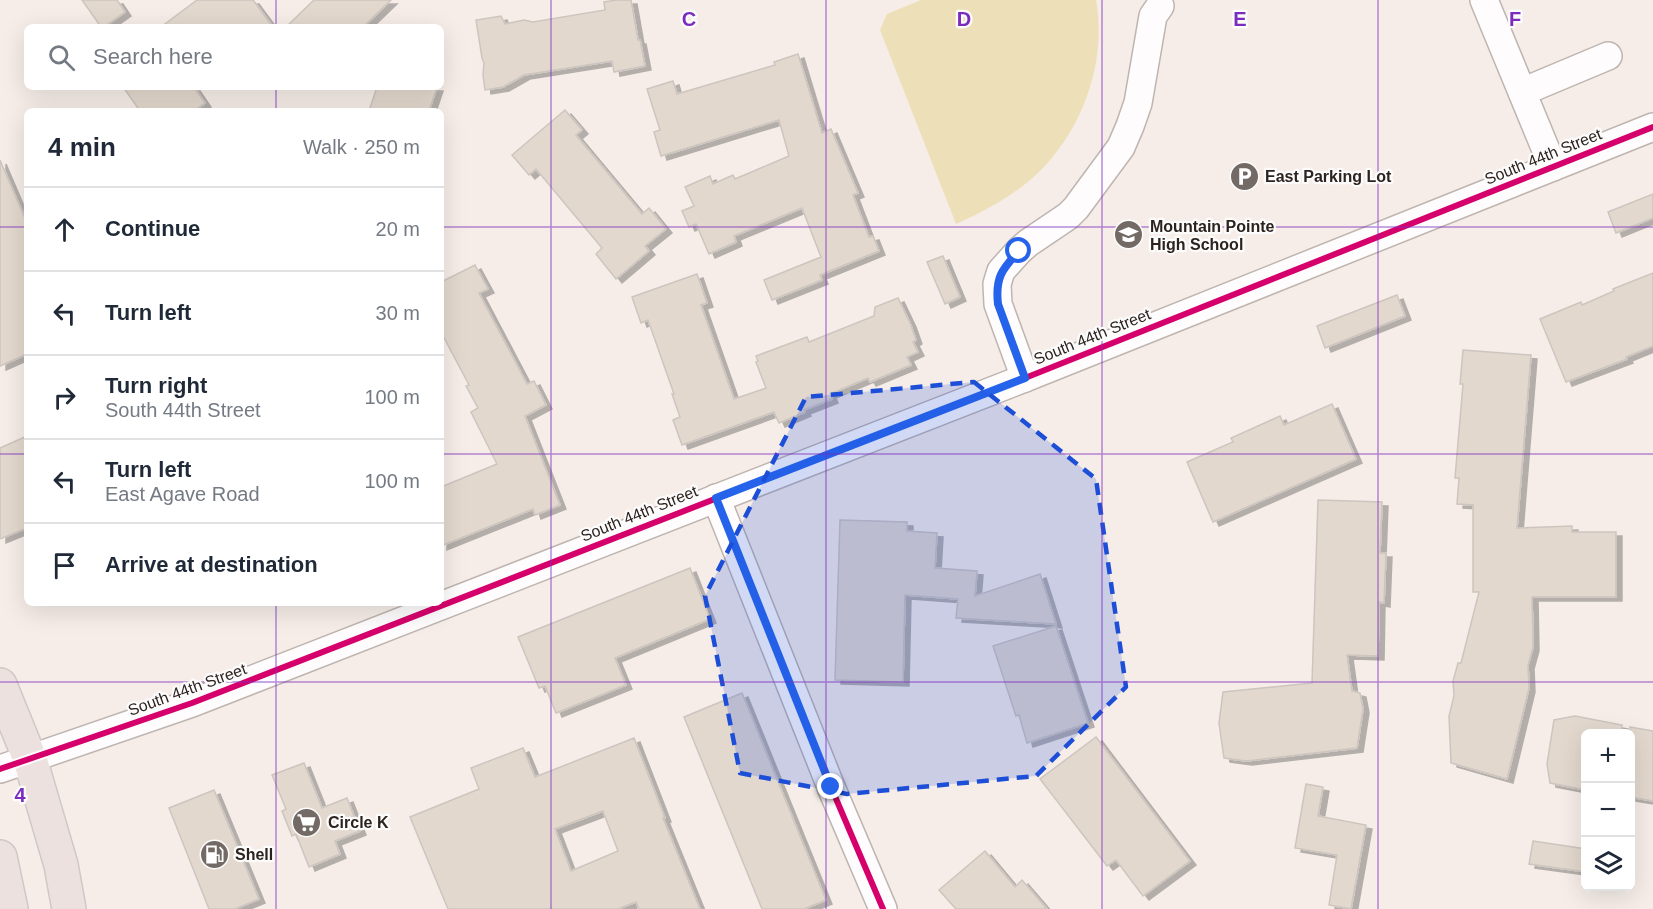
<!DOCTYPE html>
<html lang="en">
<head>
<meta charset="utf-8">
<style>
  :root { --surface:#fff; --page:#f6f6f7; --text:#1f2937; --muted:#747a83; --line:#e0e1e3 }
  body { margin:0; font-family:Helvetica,sans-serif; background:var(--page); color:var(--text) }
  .controls { position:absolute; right:18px; bottom:18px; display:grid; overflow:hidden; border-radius:9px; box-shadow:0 6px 24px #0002 }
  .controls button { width:54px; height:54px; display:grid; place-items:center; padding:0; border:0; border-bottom:2px solid var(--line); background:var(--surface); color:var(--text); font:30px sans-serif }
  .stop { position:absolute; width:18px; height:18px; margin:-14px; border:4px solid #2563eb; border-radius:50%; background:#fff }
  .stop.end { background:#2563eb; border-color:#fff; box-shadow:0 2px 6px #0008 }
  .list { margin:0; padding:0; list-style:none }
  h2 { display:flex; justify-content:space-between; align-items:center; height:78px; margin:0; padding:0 24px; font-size:26px }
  h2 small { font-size:20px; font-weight:400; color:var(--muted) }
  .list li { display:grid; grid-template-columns:39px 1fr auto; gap:18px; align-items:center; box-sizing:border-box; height:84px; padding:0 24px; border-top:2px solid var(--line) }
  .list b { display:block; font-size:22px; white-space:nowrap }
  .list p { margin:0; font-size:20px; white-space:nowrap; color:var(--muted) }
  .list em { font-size:20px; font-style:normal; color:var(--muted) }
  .icon { flex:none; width:33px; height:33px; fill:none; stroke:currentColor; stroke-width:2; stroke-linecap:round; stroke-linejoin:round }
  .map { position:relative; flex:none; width:1653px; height:909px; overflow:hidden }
  .search { position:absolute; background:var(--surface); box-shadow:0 6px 24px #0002; left:24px; top:24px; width:420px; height:66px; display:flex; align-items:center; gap:15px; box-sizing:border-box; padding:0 21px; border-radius:9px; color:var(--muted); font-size:22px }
  .panel { position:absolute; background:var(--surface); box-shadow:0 6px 24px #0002; left:24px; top:108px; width:420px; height:498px; border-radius:9px }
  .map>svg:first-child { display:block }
</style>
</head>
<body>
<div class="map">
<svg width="1653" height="909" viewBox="0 0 1653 909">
  <defs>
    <filter id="shadow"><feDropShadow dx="6" dy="4" stdDeviation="0" flood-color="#0004"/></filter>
  </defs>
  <rect width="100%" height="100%" fill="#f6ede8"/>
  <!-- green -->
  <path fill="#ede0b8" d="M921,0h175c11,60 -12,126 -55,170 -24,24 -54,40 -85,54l-76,-194 7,-16z"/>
  <!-- building -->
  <g fill="#e3d8cd" stroke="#cdc5bf" stroke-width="1.5" fill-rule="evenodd" filter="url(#shadow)">
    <path d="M82,0h35l8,12 -21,15h-3z"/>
    <path d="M197,0h56l20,27h-112z"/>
    <path d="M314,0h77l-28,27h-77z"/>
    <path d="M617,0h14l7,40h2l5,26 -31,6 -2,-11 -88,14 -21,12 -18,3 -2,-15 1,-12 -2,-5 -6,-38 25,-4 4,8 19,-4 9,2 72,-12 -1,-8z"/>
    <path d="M798,54l24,79 9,-4 27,64 -5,2 16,42 4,-1 6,15 -59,24 2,5 -50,20 -8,-20 57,-23 -19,-49 -68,28 2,6 -27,12 -13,-30 -7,3 -7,-16 12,-5 -9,-19 25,-11 3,8 20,-9 2,4 54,-23 -10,-36 -118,36 -7,-24 6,-2 -13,-41 26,-8 4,13 98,-29 -1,-3z"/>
    <path d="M123,87h71l11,16 -11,8h-54z"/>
    <path d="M377,87h60l-8,24h-60z"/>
    <path d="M565,110l17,20 -6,5 66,79 7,-6 17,21 -21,17 4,5 -33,28 -20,-25 6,-6 -66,-79 -7,6 -17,-20z"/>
    <path d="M0,160l27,63v131l-27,12z"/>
    <path d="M1653,194v24l-37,15 -8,-21z"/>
    <path d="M943,256l17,41 -15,7 -18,-42z"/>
    <path d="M475,265l13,24 -9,4 48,91 7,-3 12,24 -21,11 35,89 -25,10 -2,-6 -92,37v-59l56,-23 -26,-52 7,-4 -12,-22 3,-1 -28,-53v-50z"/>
    <path d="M1653,273v73l-27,11 1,2 -61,23 -26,-63 41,-17 1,3 32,-14 -1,-2z"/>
    <path d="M697,274l10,29 -6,2 33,94 32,-11 -10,-26 2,-1 -2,-5 51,-19 2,5 65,-26 1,-9 23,-9 12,25 6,17 -3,2 5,10 -11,5 4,8 -41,17 -2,-4 -38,16 2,5 -28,11 1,2 -26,11 -5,-11 -92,33 -9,-25 7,-3 -8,-23h2l-26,-74 -7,3 -9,-26z"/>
    <path d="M1397,295l8,21 -80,32 -8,-22z"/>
    <path d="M1463,350l68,5 -14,173 55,-2v6h44v65h-84l1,50 -5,18 1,23 -22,91 -56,-16 -2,-47 5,-20 -1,-15 5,-18h3l18,-71h-6v-87l-16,-1 2,-26h-4l8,-94h-3z"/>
    <path d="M1332,404l24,55 -143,63 -26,-60 46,-20 -2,-4 49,-22 4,9z"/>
    <path d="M27,436v92l-27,11v-91z"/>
    <path d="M1318,500l64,2 -2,51h6l-2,50 -5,-1 -1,54 -31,-1 5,36 8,2 3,16 -6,39 -111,13 -22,-3 -5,-35 4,-31 89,-9z"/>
    <path d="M840,520l67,2v9l30,2 -2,35 42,3 -2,25 65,-22 16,50 -100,-6 2,-19 -53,-4 -2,87 -68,-2z"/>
    <path d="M690,568l20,51 -95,39 11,27 -70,28 -11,-27 -6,2 -21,-51z"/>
    <path d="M1056,626l32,97 -61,20 -8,-28 -3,1 -23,-70z"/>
    <path d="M742,693l84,207 -22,9h-42l-78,-192z"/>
    <path d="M1575,716l47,9 -1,9h-35v56l-36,-7 -3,-19 7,-44z"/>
    <path d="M1630,727l23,4v70l-23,-4z"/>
    <path d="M1096,737l94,124 -47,35 -27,-36 -9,6 -67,-87z"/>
    <path d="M634,738l31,80h-2l37,91h-61l-3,-7 -18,7h-170l-38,-92 69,-28 -8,-21 52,-20 12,29zM603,811l15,40 -47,20 -16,-42z"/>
    <path d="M304,763l18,45 25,-10 13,33 -25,10 5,13 -31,13 -13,-33 -4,2 -10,-25 4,-2 -14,-34z"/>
    <path d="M1306,784l17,3 -5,29 48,9 -15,84 -22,-4 8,-50 -42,-7z"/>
    <path d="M214,790l45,109 -24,10h-26l-40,-101z"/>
    <path d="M1533,841l53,8v23l-57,-8z"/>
    <path d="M985,851l30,36 7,-7 25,29h-91l-17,-19z"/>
  </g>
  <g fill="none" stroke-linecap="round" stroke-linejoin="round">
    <defs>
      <g id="minor">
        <path d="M1484,0l69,167"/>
        <path d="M1522,92l86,-36"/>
        <path d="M1025,378l-27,-74 -1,-20 4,-13 18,-20 9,-8 40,-27 8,-8 45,-61 9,-21 8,-23 15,-87 7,-10"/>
        <path d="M716,498l115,289 52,122"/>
        <path d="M0,769l192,-66 833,-325 628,-251"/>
      </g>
      <g id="major">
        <path d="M0,685l30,74 31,106 8,44"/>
        <path d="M0,857l11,52"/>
      </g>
    </defs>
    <!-- minor casing -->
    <use href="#minor" stroke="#beb5b0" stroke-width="30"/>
    <!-- major casing -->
    <use href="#major" stroke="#cec8c6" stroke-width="36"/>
    <!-- minor -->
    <use href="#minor" stroke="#fefcfc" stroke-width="27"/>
    <!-- major -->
    <use href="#major" stroke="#ede1e0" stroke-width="33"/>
    <defs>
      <g id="cycleway">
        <path d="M716,498l115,289 52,122"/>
        <path d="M0,769l192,-66 833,-325 628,-251"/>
      </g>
    </defs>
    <!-- cycleway casing -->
    <use href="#cycleway" stroke="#fcfcfc" stroke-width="10"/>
    <!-- cycleway -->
    <use href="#cycleway" stroke="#d6006c" stroke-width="6"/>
  </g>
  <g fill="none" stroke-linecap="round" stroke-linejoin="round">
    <!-- route -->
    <path stroke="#2563eb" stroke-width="8" d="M831,787l-115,-289 309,-120 -27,-74c-3,-26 4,-35 21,-53"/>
  </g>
  <!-- marked area -->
  <path fill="#1d4ed8" fill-opacity="0.2" stroke="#1d4ed8" stroke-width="4.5" stroke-dasharray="12 8" stroke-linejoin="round" d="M974,382l122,97 30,208 -90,89 -189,18 -107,-21 -35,-177 101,-199z"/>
  <!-- grid -->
  <path fill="none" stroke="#7b2cbf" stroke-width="1.5" stroke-opacity="0.55" d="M276,0v27M551,0v909M826,0v909M1102,0v909M1378,0v909M276,87v24M0,227h27M441,227h1212M0,454h27M441,454h1212M276,603v306M0,682h1653"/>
  <!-- icons -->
  <defs>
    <symbol id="parking-disc" viewBox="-11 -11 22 22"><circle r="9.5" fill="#736a65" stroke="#fcfcfc"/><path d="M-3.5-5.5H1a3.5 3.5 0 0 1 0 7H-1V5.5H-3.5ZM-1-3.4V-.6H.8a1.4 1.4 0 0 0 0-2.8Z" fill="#fff"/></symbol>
    <symbol id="school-disc" viewBox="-11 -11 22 22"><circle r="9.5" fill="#736a65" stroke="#fcfcfc"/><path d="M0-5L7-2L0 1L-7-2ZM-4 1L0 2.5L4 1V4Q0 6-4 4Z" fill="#fff"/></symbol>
    <symbol id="supermarket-disc" viewBox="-11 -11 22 22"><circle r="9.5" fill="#736a65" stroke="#fcfcfc"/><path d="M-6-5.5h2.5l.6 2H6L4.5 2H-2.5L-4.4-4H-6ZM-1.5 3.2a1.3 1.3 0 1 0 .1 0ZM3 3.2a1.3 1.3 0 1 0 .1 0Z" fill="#fff"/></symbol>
    <symbol id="fuel-disc" viewBox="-11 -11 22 22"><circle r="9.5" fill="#736a65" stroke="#fcfcfc"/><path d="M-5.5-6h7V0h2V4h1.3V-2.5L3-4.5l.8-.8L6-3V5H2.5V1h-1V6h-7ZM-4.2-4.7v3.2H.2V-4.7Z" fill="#fff"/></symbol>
  </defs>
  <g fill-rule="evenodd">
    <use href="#parking-disc" x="1228" y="160" width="33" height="33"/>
    <use href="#school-disc" x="1112" y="218" width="33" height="33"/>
    <use href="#supermarket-disc" x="290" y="806" width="33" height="33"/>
    <use href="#fuel-disc" x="198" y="838" width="33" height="33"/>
  </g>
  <g text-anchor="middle" stroke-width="4.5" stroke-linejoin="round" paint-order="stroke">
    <!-- street labels -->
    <g font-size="16" fill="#2d231e" stroke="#fcfcfc">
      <text transform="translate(1543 156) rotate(-22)" y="6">South 44th Street</text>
      <text transform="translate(1092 336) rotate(-22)" y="6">South 44th Street</text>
      <text transform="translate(639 513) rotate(-22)" y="6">South 44th Street</text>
      <text transform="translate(187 689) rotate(-20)" y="6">South 44th Street</text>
    </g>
    <!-- poi labels -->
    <g font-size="16" font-weight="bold" fill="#2d231e" stroke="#fcfcfc" text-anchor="start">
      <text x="1265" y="182">East Parking Lot</text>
      <text x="1150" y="232">Mountain Pointe<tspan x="1150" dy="18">High School</tspan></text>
      <text x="328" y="828">Circle K</text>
      <text x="235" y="860">Shell</text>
    </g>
  </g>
  <g font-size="20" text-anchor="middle" font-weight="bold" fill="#7b2cbf" stroke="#fcfcfc" stroke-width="4.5" stroke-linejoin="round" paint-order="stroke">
    <text x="689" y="26">C</text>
    <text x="964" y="26">D</text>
    <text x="1240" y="26">E</text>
    <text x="1515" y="26">F</text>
    <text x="20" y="802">4</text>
  </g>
</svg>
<div class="controls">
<button>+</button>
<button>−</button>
<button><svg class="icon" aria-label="layers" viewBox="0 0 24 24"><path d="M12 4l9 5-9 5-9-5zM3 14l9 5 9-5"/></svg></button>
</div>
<div class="stop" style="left:1019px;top:251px"></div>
<div class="stop end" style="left:831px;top:787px"></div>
<div class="search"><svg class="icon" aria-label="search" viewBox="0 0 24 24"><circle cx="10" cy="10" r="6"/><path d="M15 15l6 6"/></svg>Search here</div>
<section class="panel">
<h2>4 min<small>Walk · 250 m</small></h2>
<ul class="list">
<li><svg class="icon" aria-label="ahead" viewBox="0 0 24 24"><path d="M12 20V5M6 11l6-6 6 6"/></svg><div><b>Continue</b></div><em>20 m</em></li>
<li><svg class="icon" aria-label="left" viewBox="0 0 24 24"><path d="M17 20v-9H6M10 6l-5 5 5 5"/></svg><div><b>Turn left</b></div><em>30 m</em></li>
<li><svg class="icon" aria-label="right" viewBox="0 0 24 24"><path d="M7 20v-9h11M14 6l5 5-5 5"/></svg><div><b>Turn right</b><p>South 44th Street</p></div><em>100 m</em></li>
<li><svg class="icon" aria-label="left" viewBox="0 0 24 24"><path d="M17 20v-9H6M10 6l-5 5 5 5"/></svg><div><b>Turn left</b><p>East Agave Road</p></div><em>100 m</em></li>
<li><svg class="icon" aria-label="arrive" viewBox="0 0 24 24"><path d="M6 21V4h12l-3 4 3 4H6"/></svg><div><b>Arrive at destination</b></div></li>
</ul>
</section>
</div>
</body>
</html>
